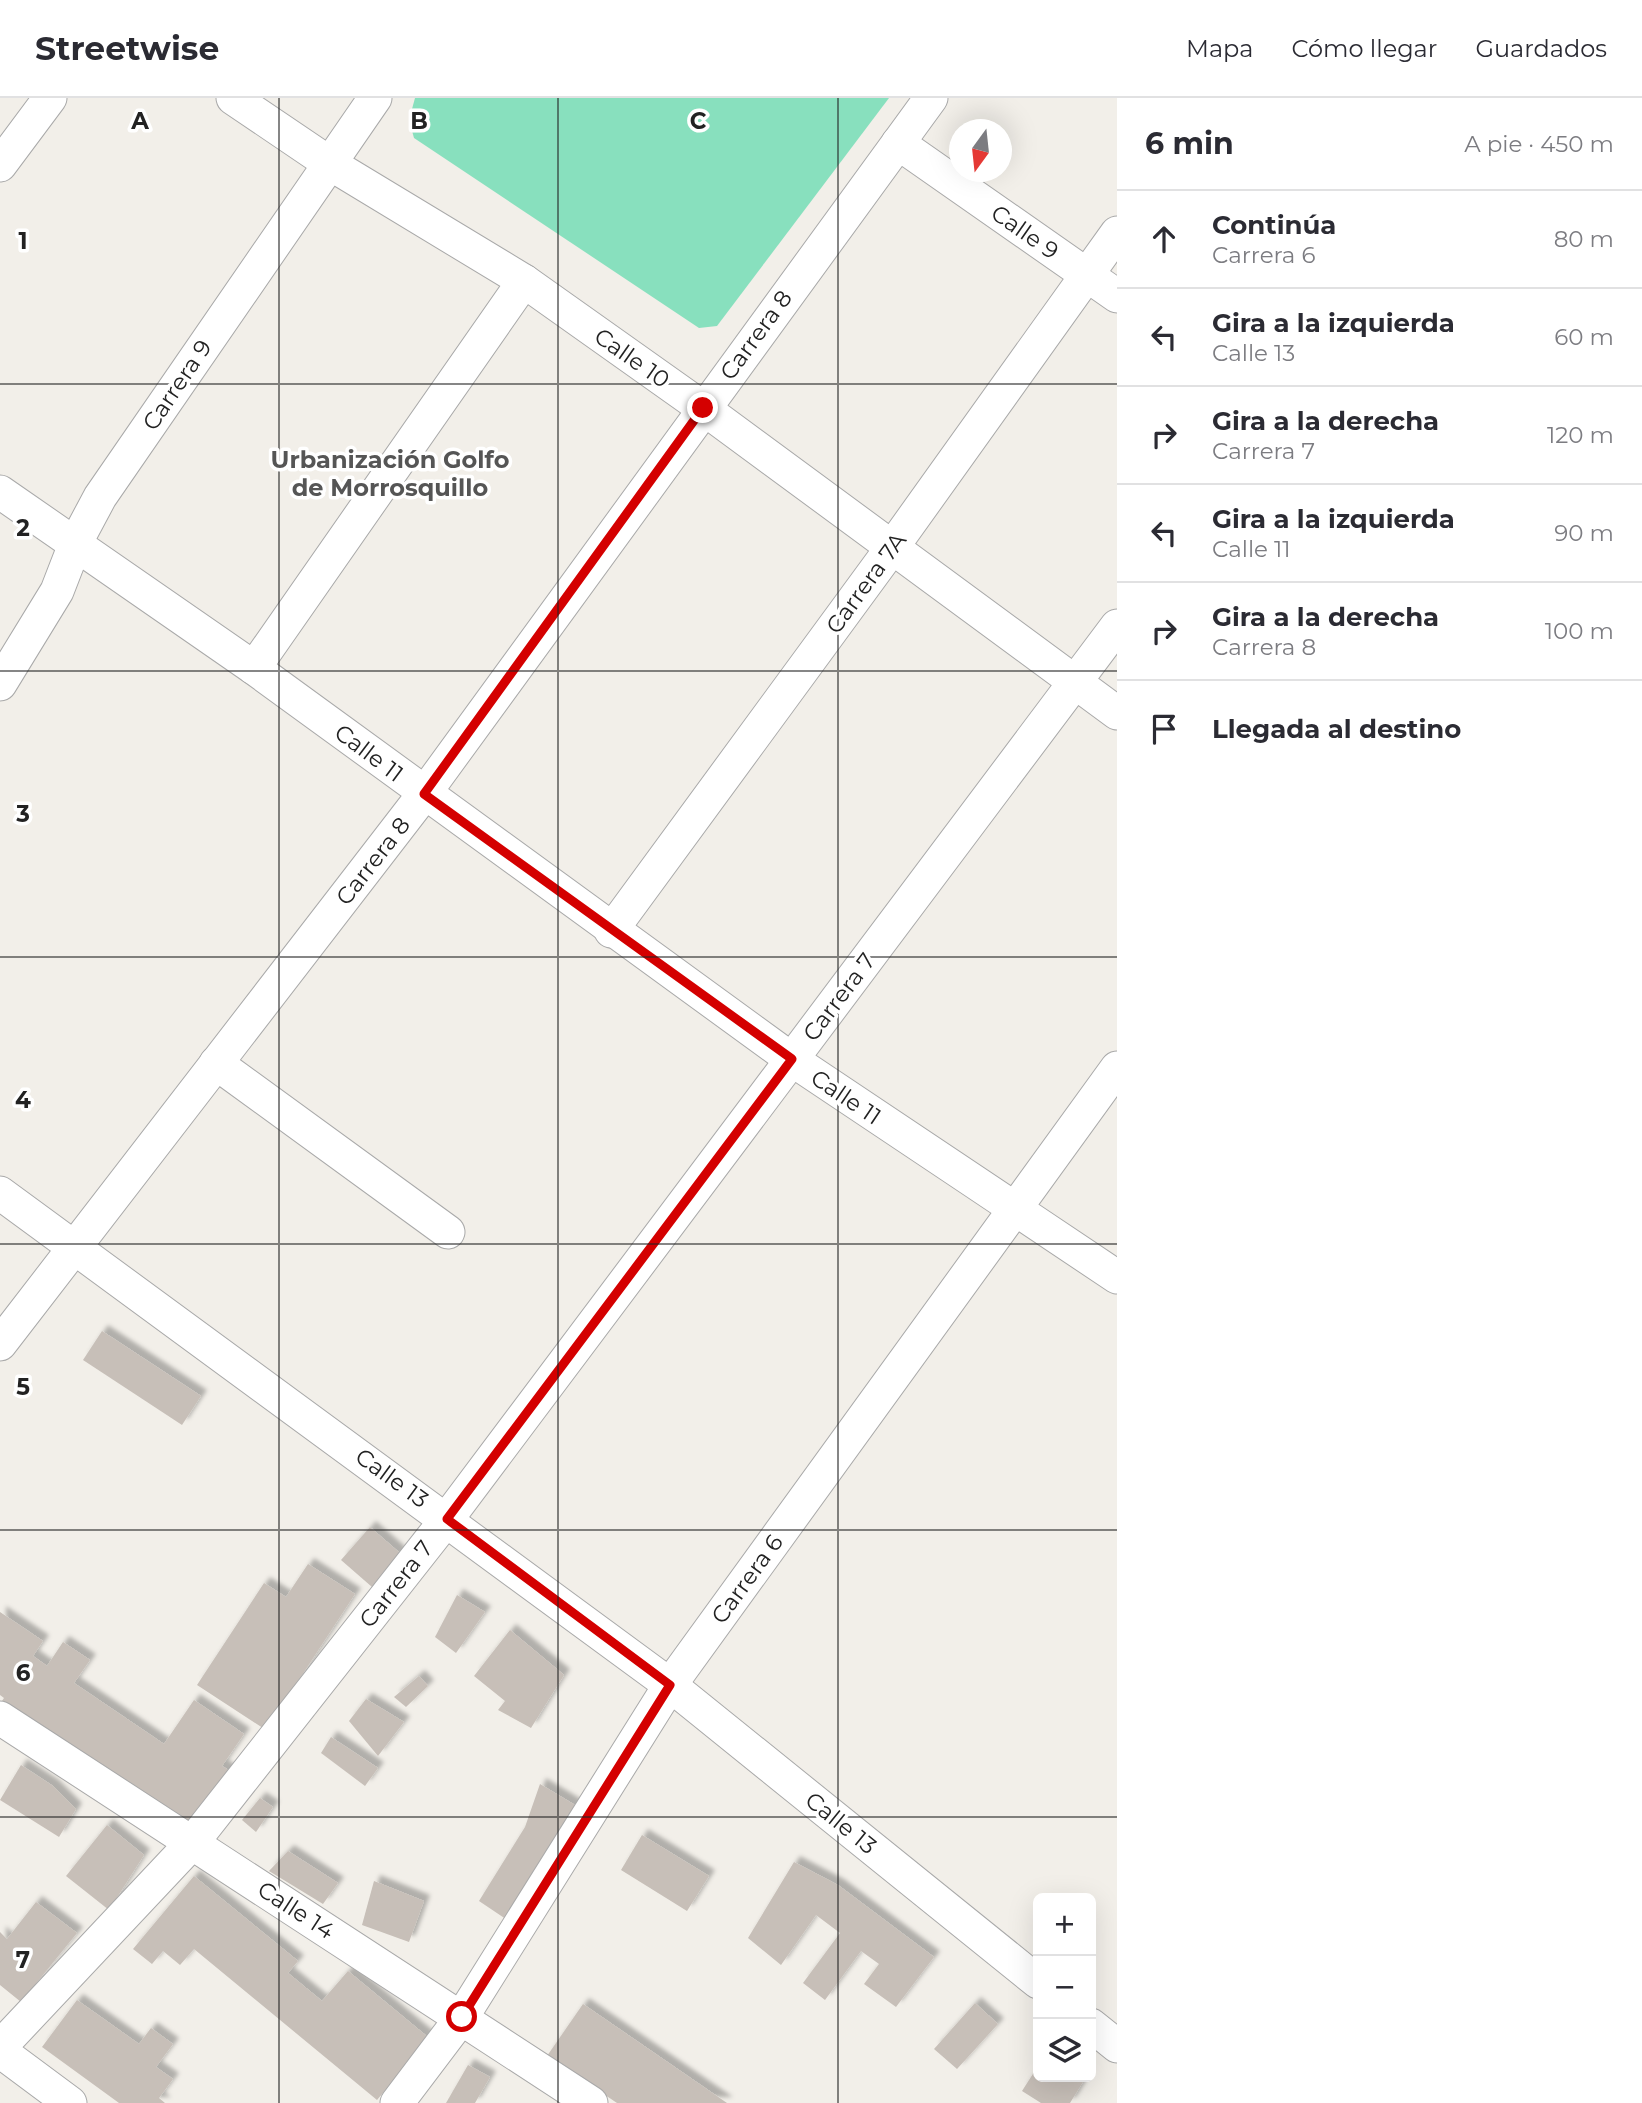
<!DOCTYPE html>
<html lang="es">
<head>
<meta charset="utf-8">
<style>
  :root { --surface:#fff; --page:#f2f2f3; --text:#2b2b33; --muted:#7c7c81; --line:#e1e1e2 }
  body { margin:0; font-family:Montserrat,sans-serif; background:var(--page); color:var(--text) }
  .controls { position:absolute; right:21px; bottom:21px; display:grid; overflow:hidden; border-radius:10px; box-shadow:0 7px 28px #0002 }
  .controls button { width:63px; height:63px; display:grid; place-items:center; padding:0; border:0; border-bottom:2px solid var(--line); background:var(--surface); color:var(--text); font:35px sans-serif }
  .compass { position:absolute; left:949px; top:21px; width:63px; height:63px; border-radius:50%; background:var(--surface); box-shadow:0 7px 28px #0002; rotate:195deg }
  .stop { position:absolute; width:21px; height:21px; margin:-16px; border:5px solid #d40000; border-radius:50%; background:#fff }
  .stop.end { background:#d40000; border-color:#fff; box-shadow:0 2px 7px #0008 }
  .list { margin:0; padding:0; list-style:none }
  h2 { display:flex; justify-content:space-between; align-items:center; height:91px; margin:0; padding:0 28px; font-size:30px }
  h2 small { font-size:23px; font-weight:400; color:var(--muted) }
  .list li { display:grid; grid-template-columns:46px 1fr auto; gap:21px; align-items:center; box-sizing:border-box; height:98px; padding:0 28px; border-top:2px solid var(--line) }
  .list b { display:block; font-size:26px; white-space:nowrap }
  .list p { margin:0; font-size:23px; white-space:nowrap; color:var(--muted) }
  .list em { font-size:23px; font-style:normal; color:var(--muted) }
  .icon { flex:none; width:38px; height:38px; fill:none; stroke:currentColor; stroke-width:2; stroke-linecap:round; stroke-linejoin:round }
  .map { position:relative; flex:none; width:1117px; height:2005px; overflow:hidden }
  header { display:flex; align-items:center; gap:42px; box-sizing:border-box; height:98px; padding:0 35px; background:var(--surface); border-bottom:2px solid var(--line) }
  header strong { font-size:33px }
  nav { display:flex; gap:38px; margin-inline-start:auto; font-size:24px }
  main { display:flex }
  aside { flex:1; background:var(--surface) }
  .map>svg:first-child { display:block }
</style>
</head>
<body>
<header>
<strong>Streetwise</strong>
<nav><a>Mapa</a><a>Cómo llegar</a><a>Guardados</a></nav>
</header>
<main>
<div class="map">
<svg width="1117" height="2005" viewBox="0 0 1117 2005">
  <defs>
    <filter id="shadow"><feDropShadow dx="6" dy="-6" stdDeviation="2" flood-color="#0004"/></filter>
  </defs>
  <rect width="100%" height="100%" fill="#f2efe9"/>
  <!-- pitch -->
  <path fill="#88e0be" d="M415,0h474l-172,228 -18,2 -285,-190 -5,-18z"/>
  <!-- building -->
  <g fill="#c7bfb8" filter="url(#shadow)">
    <path d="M102,1233l99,65 -19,29 -99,-65z"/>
    <path d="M370,1429l31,27 -29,33 -31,-27z"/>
    <path d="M308,1466l47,30 -89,136 -69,-45 67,-102 22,14z"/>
    <path d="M457,1497l28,17 -29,41 -21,-16z"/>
    <path d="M0,1514l43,29 -10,15 14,10 16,-24 27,18 -16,23 90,61 30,-44 50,34 -22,32 10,6 -43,62 -189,-130 4,-6 -4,-3z"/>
    <path d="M510,1532l54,45 -33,53 -33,-18 7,-9 -31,-25z"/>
    <path d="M419,1578l9,10 -22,21 -12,-10z"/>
    <path d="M366,1601l38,23 -26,34 -29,-35z"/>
    <path d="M331,1639l47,31 -13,18 -44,-33z"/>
    <path d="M21,1667l32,21 23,23 -17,28 -59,-37z"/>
    <path d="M540,1686l45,27 -69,115 -37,-25 46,-74z"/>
    <path d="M260,1700l13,9 -17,25 -14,-12z"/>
    <path d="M107,1727l37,30 -35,55 -43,-34z"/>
    <path d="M642,1737l67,41 -22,35 -66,-41z"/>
    <path d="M288,1753l50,32 -15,21 -54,-33z"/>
    <path d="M794,1764l44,23 96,72 -38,50 -32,-23 15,-20 -18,-13 -36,49 -22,-17 37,-50 -24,-18 -35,50 -33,-27z"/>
    <path d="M194,1778l104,85 -10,12 34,28 26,-30 81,67 -52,62 -183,-151 -14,16 -17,-14 -11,13 -19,-15z"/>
    <path d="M374,1783l50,20 -15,41 -47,-17z"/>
    <path d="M36,1804l41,31 -56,69 -21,-17v-53l7,7z"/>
    <path d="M77,1902l62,44 12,-16 22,16 -17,23 17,12 -14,19 6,5h-46l-77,-56z"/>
    <path d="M975,1905l23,21 -41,45 -23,-20z"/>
    <path d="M583,1906l144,99h-110l-70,-47z"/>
    <path d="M468,1967l22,12 -15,26h-29z"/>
    <path d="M1038,1968v11h48l-16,26h-29l-19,-12z"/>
  </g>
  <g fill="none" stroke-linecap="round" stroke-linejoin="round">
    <defs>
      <g id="minor">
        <path d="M233,0l96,65 195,118 179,127 414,305"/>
        <path d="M898,45l219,153"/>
        <path d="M0,67l50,-67"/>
        <path d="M0,394l254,176 537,391 326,218"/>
        <path d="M254,570l270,-387"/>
        <path d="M0,586l57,-93 19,-49 24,-45 275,-399"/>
        <path d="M611,833l280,-382 226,-316"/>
        <path d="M216,965l232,169"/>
        <path d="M0,1095l670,492 368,297"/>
        <path d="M0,1246l424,-550 507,-696"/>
        <path d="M0,1620l591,385"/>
        <path d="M1091,1927l26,21"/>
        <path d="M0,1949l192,-204 255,-324 670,-893"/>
        <path d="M0,1953l70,52"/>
        <path d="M397,2005l65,-86 208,-332 447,-617"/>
      </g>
    </defs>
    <!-- minor casing -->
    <use href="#minor" stroke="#a9a9a9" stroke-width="35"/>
    <!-- minor -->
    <use href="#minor" stroke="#fff" stroke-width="33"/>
  </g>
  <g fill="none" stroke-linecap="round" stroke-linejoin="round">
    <!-- route -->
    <path stroke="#d40000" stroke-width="9" d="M462,1919l208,-332 -223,-166 345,-460 -368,-265 279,-386"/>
  </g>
  <!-- grid -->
  <path fill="none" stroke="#222" stroke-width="2" stroke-opacity="0.55" d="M279,0v2005M558,0v2005M838,0v2005M0,286h1117M0,573h1117M0,859h1117M0,1146h1117M0,1432h1117M0,1719h1117"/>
  <g text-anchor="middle" stroke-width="7" stroke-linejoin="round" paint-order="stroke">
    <!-- street labels -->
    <g font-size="23" fill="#222" stroke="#fff">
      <text transform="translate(1025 134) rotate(35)" y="8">Calle 9</text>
      <text transform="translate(756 237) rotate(-54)" y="8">Carrera 8</text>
      <text transform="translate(632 260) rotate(35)" y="8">Calle 10</text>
      <text transform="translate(177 287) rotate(-56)" y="8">Carrera 9</text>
      <text transform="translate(866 485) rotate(-54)" y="8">Carrera 7A</text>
      <text transform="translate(369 655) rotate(37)" y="8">Calle 11</text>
      <text transform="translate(373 763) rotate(-52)" y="8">Carrera 8</text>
      <text transform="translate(839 899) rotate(-53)" y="8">Carrera 7</text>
      <text transform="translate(846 999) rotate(34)" y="8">Calle 11</text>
      <text transform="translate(392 1380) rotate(36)" y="8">Calle 13</text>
      <text transform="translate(747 1481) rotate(-54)" y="8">Carrera 6</text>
      <text transform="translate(396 1486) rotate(-52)" y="8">Carrera 7</text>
      <text transform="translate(841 1725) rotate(39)" y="8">Calle 13</text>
      <text transform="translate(296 1812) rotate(33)" y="8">Calle 14</text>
    </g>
    <!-- neighbourhood labels -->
    <g font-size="24" font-weight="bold" fill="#555" stroke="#fff">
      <text x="390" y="370">Urbanización Golfo<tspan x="390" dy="28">de Morrosquillo</tspan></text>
    </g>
  </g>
  <g font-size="23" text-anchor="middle" font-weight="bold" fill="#222" stroke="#fff" stroke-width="7" stroke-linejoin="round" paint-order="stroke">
    <text x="140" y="31">A</text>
    <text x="419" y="31">B</text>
    <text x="698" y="31">C</text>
    <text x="23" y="151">1</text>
    <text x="23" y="438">2</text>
    <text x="23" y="724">3</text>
    <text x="23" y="1010">4</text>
    <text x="23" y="1297">5</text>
    <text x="23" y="1583">6</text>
    <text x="23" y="1870">7</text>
  </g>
</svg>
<div class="controls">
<button>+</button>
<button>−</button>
<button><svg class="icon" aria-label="layers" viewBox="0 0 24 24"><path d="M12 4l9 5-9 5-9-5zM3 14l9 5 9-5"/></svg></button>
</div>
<svg class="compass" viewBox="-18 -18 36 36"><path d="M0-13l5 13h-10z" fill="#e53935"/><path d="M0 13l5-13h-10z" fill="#7c7c81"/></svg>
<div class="stop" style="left:462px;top:1919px"></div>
<div class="stop end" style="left:703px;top:310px"></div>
</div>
<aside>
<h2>6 min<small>A pie · 450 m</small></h2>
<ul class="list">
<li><svg class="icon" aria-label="ahead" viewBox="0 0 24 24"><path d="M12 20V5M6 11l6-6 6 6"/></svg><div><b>Continúa</b><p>Carrera 6</p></div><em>80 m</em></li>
<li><svg class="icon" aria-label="left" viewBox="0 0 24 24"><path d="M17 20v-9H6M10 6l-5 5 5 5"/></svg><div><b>Gira a la izquierda</b><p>Calle 13</p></div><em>60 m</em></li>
<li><svg class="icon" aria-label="right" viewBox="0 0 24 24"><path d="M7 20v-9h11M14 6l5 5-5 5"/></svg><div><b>Gira a la derecha</b><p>Carrera 7</p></div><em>120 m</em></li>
<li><svg class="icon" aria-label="left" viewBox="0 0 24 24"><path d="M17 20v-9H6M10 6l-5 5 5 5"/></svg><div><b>Gira a la izquierda</b><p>Calle 11</p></div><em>90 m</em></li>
<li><svg class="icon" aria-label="right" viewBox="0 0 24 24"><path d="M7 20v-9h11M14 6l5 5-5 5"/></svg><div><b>Gira a la derecha</b><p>Carrera 8</p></div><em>100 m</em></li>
<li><svg class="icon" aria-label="arrive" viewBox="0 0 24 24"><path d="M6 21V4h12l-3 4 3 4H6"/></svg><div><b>Llegada al destino</b></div></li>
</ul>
</aside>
</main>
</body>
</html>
